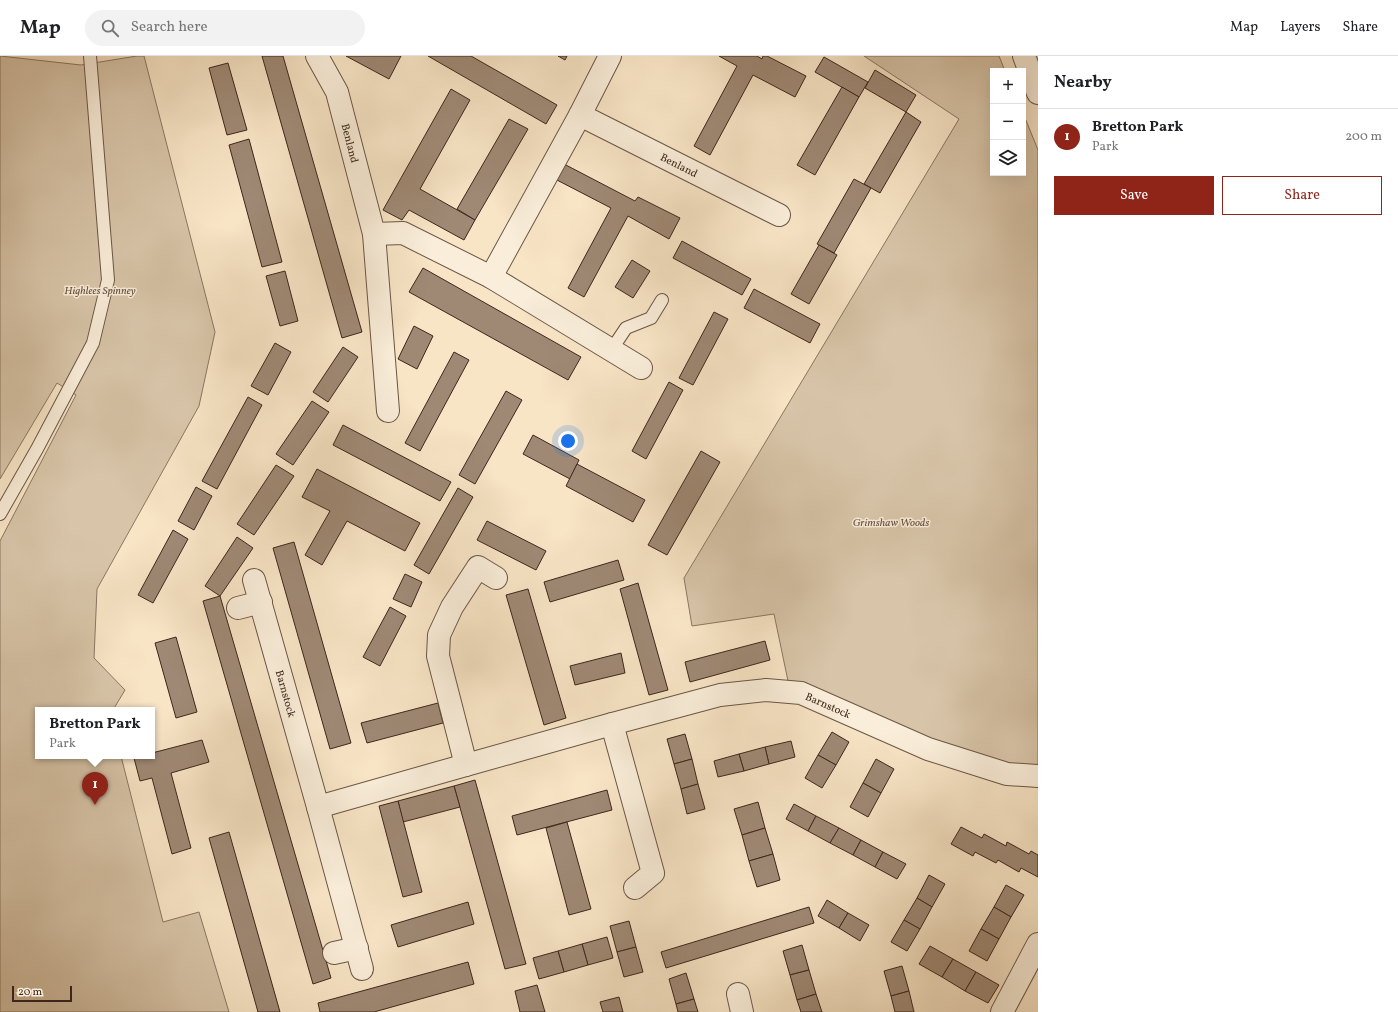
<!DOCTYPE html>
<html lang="en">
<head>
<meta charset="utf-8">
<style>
  :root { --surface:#fff; --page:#f2f2f2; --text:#202124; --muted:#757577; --line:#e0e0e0; --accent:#8f2418 }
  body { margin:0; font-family:Vollkorn,serif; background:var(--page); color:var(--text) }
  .controls { position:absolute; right:12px; top:12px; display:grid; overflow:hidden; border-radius:0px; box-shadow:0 4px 16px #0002 }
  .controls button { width:36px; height:36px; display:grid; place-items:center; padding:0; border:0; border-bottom:1px solid var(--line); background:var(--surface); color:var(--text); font:20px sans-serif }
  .scale { position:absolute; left:12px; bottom:10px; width:60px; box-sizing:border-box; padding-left:4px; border:2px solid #3e261d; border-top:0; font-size:11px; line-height:14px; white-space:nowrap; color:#3e261d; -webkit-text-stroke:3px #faeeda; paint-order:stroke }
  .you { position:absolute; left:568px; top:385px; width:14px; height:14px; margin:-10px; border:3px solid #fff; border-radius:50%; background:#1a73e8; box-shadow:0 0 0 6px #1a73e833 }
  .badge { display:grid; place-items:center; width:26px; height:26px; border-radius:50%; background:var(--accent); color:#fff; font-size:13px; font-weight:700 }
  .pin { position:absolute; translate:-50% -33px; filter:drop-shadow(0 1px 2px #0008) }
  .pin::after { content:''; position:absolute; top:21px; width:14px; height:12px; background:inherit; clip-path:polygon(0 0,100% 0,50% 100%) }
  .popup { position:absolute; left:35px; top:651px; width:120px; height:52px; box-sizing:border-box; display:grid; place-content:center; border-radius:0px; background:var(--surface); filter:drop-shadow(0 1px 3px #0005); font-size:13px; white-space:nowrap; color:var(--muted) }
  .popup b { font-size:15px; color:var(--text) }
  .popup::after { content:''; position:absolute; left:50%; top:100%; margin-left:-8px; border:8px solid transparent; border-top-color:var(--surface) }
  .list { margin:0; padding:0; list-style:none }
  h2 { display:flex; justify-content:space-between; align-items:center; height:52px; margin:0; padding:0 16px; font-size:17px }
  h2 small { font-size:13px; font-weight:400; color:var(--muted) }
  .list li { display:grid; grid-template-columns:26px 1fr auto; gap:12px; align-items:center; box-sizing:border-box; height:56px; padding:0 16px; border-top:1px solid var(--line) }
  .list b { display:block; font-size:15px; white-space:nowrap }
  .list p { margin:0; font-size:13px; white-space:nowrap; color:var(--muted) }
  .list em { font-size:13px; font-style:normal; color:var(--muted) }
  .actions { display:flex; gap:8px; padding:12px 16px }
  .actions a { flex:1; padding:9px 0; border:1px solid var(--accent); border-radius:0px; text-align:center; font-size:14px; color:var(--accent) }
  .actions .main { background:var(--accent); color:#fff }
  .icon { flex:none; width:22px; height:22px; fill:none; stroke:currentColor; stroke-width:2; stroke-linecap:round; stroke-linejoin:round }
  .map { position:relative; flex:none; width:1038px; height:956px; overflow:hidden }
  header { display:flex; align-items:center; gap:24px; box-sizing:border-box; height:56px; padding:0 20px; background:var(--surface); border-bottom:1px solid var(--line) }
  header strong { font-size:19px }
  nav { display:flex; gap:22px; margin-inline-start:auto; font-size:14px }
  .search { width:280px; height:36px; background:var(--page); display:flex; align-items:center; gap:10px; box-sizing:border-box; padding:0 14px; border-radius:22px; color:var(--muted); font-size:15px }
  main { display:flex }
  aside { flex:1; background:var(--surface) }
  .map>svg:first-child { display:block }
</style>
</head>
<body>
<header>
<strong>Map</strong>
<div class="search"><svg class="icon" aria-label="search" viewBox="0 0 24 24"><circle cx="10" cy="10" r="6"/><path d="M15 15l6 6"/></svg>Search here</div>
<nav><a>Map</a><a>Layers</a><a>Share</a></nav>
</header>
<main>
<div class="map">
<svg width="1038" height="956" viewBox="0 0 1038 956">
  <rect width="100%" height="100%" fill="#f8e5c6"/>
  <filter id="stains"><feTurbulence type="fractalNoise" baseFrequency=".005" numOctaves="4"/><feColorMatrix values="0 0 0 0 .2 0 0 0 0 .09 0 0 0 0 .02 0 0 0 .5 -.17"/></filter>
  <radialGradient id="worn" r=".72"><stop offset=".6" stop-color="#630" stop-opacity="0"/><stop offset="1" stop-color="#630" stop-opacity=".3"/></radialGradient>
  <!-- green -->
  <g fill="#d8c5a9" stroke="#8b7663">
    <path d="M0,0l81,9 56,-9h7l71,276 -16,74 -102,183 -3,69 31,32 -12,20h-75v46h83l42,166 36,-10 30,100h-229v-471l76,-146 -19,-12 -57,96z"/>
    <path d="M864,0h135l6,15h-12v102h30v-60l15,37v615h-29l-79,-25 -142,-59 -14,-67 -82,12 -8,-48 275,-459z"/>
  </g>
  <!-- building -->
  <g fill="#9f8975" stroke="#3e261d">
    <path d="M262,0h21l79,276 -20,6z"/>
    <path d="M346,0h55l-12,23z"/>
    <path d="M428,0h43l86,49 -11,19z"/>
    <path d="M558,0h9l-2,4z"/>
    <path d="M719,0h38l5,3 1,-3h4l39,20 -11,21 -42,-22 -43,80 -16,-9 43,-80z"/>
    <path d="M824,1l44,25 -9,15 -44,-25z"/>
    <path d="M228,7l19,67 -20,5 -18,-67z"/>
    <path d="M875,14l41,25 -10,17 -41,-24z"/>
    <path d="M842,31l17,10 -44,78 -18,-10z"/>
    <path d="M451,33l19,11 -50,89 55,31 -11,20 -55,-30 -7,10 -19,-10z"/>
    <path d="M906,56l15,10 -41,71 -16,-9z"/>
    <path d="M509,63l19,10 -53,91 -18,-11z"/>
    <path d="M249,83l33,123 -20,5 -33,-122z"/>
    <path d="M564,108l71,37 3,-4 42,21 -11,21 -41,-23 -44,81 -16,-9 43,-80 -56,-29z"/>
    <path d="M854,123l17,9 -37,65 -17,-9z"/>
    <path d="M682,185l69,38 -9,16 -69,-37z"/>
    <path d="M819,189l18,10 -28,49 -18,-10z"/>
    <path d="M632,204l18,11 -17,27 -18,-11z"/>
    <path d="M423,212l158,89 -13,23 -159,-88z"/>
    <path d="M285,215l13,50 -18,5 -14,-50z"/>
    <path d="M754,233l66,35 -10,19 -66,-35z"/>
    <path d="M714,256l14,7 -35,66 -14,-7z"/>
    <path d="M414,270l19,10 -16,33 -19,-10z"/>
    <path d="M275,287l16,9 -23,43 -17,-9z"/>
    <path d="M343,291l15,10 -30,45 -15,-10z"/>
    <path d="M454,296l15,8 -49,91 -15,-8z"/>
    <path d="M669,326l14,8 -37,69 -14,-8z"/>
    <path d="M506,335l16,9 -47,84 -16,-9z"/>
    <path d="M248,341l14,8 -45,84 -15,-8z"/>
    <path d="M312,345l17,11 -36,53 -17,-11z"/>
    <path d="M343,369l108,57 -11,19 -107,-56z"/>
    <path d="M533,379l46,25 -9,19 -47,-25z"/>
    <path d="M701,395l19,11 -53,93 -19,-10z"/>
    <path d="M577,408l68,36 -12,22 -67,-36z"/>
    <path d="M276,409l18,11 -40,59 -17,-11z"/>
    <path d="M317,413l103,54 -15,28 -58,-30 -25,44 -17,-10 25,-44 -28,-14z"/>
    <path d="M196,431l16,9 -18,34 -16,-9z"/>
    <path d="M458,432l15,9 -44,77 -15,-9z"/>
    <path d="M487,465l59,30 -10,19 -59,-30z"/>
    <path d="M173,474l15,9 -35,64 -15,-8z"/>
    <path d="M237,481l16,11 -33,48 -15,-10z"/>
    <path d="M294,486l57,201 -21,6 -57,-201z"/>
    <path d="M618,504l6,20 -74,22 -6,-20z"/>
    <path d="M405,518l17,8 -11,25 -18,-8z"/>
    <path d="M638,527l30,107 -19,5 -29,-106z"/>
    <path d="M528,533l38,129 -22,7 -38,-130z"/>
    <path d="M220,540l111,382 -18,6 -110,-383z"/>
    <path d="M390,551l16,9 -26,50 -17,-9z"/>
    <path d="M176,581l21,75 -21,6 -21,-75z"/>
    <path d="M765,585l5,19 -80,22 -5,-20z"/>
    <path d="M621,597l4,20 -50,12 -5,-19z"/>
    <path d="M438,647l5,20 -76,20 -6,-20z"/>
    <path d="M832,676l17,10 -13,23 -18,-10z"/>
    <path d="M685,678l7,25 -18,5 -7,-25z"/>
    <path d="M202,684l7,22 -38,11 20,75 -19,6 -20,-76 -12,3 -6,-23 8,-2h10v-3z"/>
    <path d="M791,685l4,16 -26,7 -4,-17z"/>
    <path d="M765,691l4,17 -25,7 -5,-17z"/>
    <path d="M739,698l5,17 -26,6 -4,-16z"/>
    <path d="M818,699l18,10 -14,23 -17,-10z"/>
    <path d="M692,703l6,25 -17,5 -7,-25z"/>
    <path d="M876,703l18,10 -13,24 -18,-10z"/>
    <path d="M475,724l51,184 -21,5 -51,-183z"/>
    <path d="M863,727l18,10 -13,24 -18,-10z"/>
    <path d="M698,728l7,25 -18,5 -6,-25z"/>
    <path d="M454,730l6,21 -57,15 -5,-21z"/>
    <path d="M607,734l5,20 -95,25 -5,-19z"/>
    <path d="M398,745l24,91 -19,5 -24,-91z"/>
    <path d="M758,746l7,26 -23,7 -8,-26z"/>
    <path d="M794,748l22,12 -8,15 -22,-12z"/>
    <path d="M816,760l23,12 -9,15 -22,-12z"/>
    <path d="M567,766l24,87 -22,6 -23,-87z"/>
    <path d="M961,771l21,11 2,-4 22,12 1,-4 22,12 2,-3 7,4v22l-17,-9 -2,4 -21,-12 -2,3 -21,-11 -2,4 -22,-12z"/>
    <path d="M765,772l8,26 -24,7 -7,-26z"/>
    <path d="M839,772l22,12 -8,15 -23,-12z"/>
    <path d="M229,776l51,180h-22l-49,-174z"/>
    <path d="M861,784l22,12 -8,15 -22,-12z"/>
    <path d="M883,796l23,12 -9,15 -22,-12z"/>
    <path d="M773,798l7,26 -23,7 -8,-26z"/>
    <path d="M929,819l16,9 -13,23 -15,-9z"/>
    <path d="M1006,829l18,10 -13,22 -17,-10z"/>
    <path d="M917,842l15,9 -12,22 -16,-9z"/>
    <path d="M827,844l21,13 -9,15 -21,-12z"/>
    <path d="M468,846l6,22 -76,23 -7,-22z"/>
    <path d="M809,851l5,16 -148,45 -5,-16z"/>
    <path d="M994,851l17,10 -12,22 -18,-10z"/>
    <path d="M848,857l21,12 -9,16 -21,-13z"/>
    <path d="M904,864l16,9 -13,22 -16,-9z"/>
    <path d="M629,865l7,26 -19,5 -7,-26z"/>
    <path d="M981,873l18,10 -12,22 -18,-10z"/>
    <path d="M607,881l6,21 -25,7 -6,-21z"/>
    <path d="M582,888l6,21 -24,7 -6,-21z"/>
    <path d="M802,889l7,25 -19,5 -7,-24z"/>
    <path d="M930,890l23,13 -11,18 -23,-13z"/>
    <path d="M636,891l7,25 -19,5 -7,-25z"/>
    <path d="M558,895l6,21 -25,7 -6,-21z"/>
    <path d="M953,903l23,13 -11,19 -23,-14z"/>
    <path d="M468,906l6,22 -100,28h-54l-2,-9z"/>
    <path d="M902,910l7,25 -18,5 -7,-25z"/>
    <path d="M809,914l7,24 -19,6 -7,-25z"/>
    <path d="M976,916l23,13 -11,18 -23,-12z"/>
    <path d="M686,917l8,26 -18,5 -7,-25z"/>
    <path d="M537,929l8,27h-25l-5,-21z"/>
    <path d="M909,935l5,21h-19l-4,-16z"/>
    <path d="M816,938l6,18h-21l-4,-12z"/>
    <path d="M619,941l4,15h-20l-3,-10z"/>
    <path d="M694,943l4,13h-20l-2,-8z"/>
  </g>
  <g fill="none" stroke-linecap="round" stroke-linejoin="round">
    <defs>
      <g id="service">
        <path d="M612,293l14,-21 25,-10 11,-18"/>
        <path d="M0,458l37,-65 56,-106 15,-63 -18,-224"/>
      </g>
      <g id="minor">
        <path id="s1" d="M317,0l20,36 37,142 29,-1 88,44 89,-162 30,-59"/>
        <path id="s2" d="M580,59l199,100"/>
        <path d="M374,178l14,177"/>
        <path d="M491,221l150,91"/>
        <path d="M496,522l-18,-11 -26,40 -13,28 -1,21 28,109 146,-41"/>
        <path id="s3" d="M254,524l64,227 148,-42"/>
        <path d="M238,552l23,-6"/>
        <path d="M318,751l44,162"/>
        <path id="s4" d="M635,832l18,-15 -41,-149 108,-29 46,-5 35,3 127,56 79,25 31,2"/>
        <path d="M334,897l23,-5"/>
        <path d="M738,938l4,18"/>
        <path d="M1002,956l36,-68"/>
      </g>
      <path id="tertiary" d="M1024,0l14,37"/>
    </defs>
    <!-- service casing -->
    <use href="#service" stroke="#6c5647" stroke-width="14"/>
    <!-- minor casing -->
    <use href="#minor" stroke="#6c5647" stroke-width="24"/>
    <!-- tertiary casing -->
    <use href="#tertiary" stroke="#6c5647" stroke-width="24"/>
    <!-- service -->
    <use href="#service" stroke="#faeeda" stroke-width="12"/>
    <!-- minor -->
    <use href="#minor" stroke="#faeeda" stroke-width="22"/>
    <!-- tertiary -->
    <use href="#tertiary" stroke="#faeeda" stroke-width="22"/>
  </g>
  <g text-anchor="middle" stroke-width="3" stroke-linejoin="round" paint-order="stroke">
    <!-- street labels -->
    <g font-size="11" fill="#3e261d" stroke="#faeeda">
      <text dy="4" stroke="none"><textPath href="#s1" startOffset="94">Benland</textPath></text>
      <text dy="4" stroke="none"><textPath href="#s2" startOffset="111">Benland</textPath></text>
      <text dy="4" stroke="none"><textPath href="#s3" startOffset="118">Barnstock</textPath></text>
      <text dy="4" stroke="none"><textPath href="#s4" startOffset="401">Barnstock</textPath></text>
    </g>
    <!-- park labels -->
    <g font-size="11" font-style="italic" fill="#644e40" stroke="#faeeda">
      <text x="100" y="238">Highlees Spinney</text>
      <text x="891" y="470">Grimshaw Woods</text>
    </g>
  </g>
  <rect width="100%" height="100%" filter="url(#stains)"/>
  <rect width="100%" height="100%" fill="url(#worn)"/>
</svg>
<div class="controls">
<button>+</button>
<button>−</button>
<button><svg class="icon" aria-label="layers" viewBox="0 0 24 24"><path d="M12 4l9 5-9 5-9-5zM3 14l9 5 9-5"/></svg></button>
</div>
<div class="scale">20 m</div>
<div class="you"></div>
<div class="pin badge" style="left:95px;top:749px">1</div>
<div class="popup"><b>Bretton Park</b>Park</div>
</div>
<aside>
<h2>Nearby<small></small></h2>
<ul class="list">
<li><span class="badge">1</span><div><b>Bretton Park</b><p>Park</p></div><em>200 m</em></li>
</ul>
<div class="actions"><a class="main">Save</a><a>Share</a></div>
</aside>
</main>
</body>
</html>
